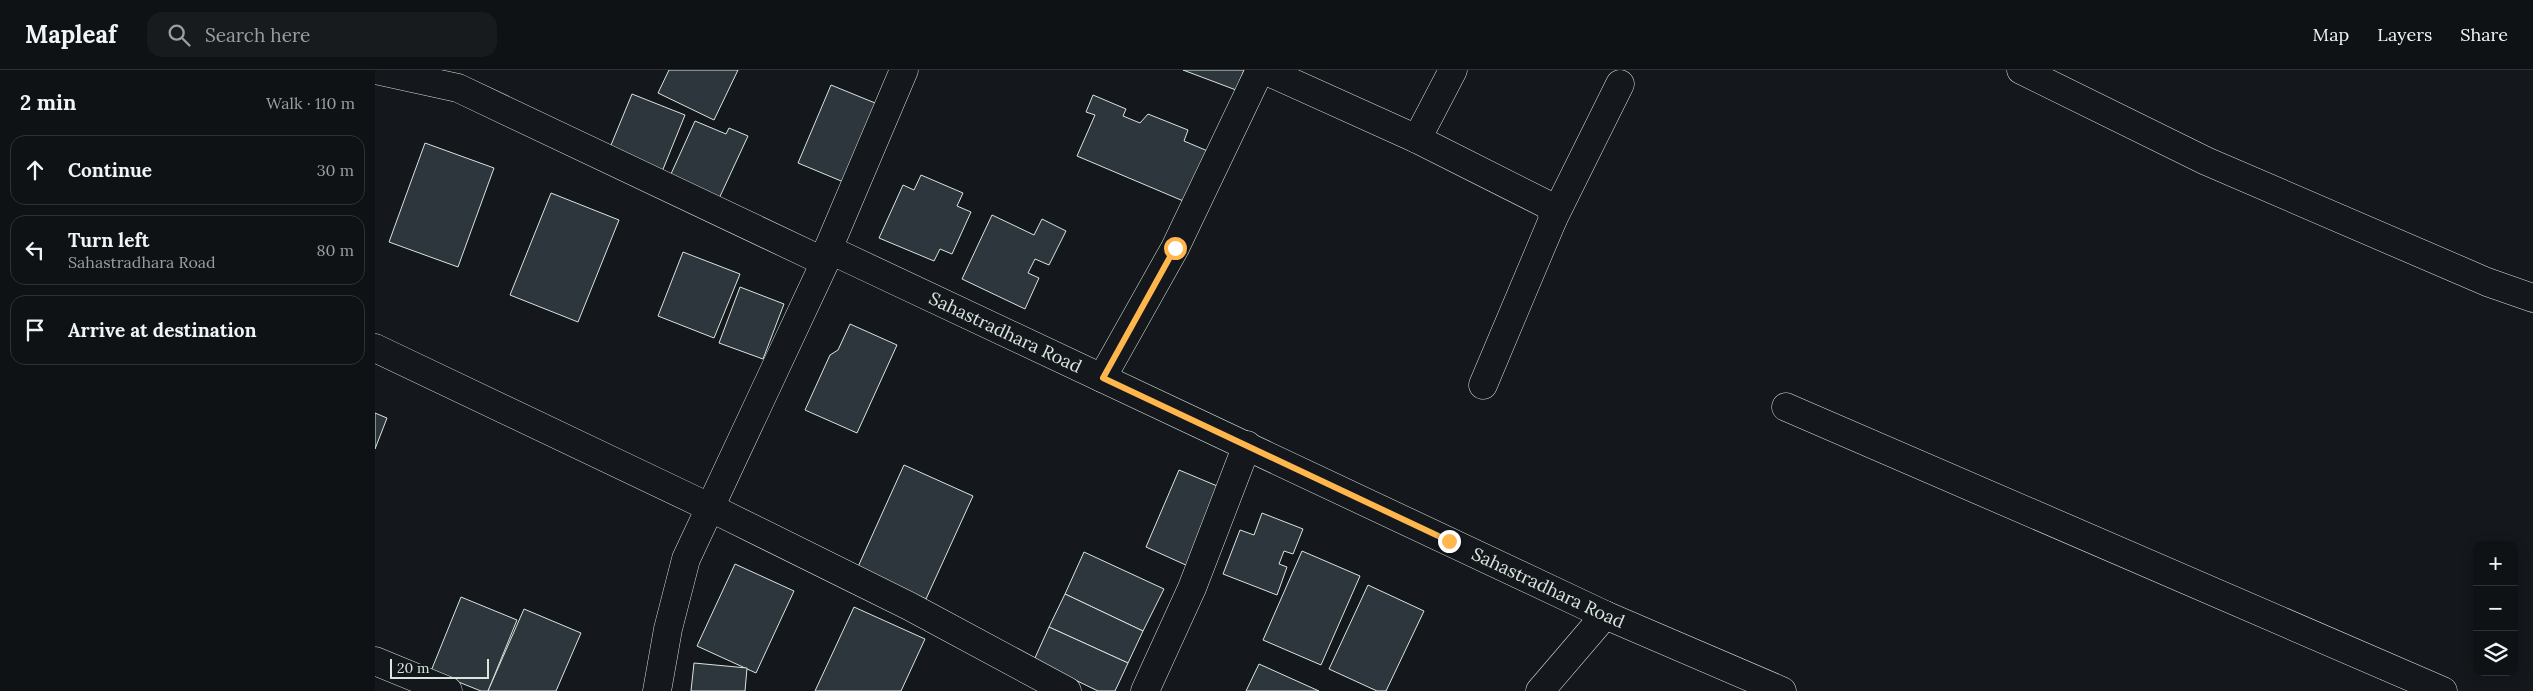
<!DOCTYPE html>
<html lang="en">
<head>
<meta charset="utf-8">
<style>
  :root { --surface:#0f1215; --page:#181b1e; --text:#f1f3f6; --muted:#9b9ea0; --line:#2f3234 }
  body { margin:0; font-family:Lora,serif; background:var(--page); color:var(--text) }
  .controls { position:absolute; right:15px; bottom:15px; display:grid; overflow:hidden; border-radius:10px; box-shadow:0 2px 12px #0003 }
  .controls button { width:45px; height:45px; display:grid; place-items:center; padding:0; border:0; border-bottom:1px solid var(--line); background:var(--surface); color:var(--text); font:25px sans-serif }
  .scale { position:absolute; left:15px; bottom:12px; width:99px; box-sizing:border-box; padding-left:5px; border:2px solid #d8e6dc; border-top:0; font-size:14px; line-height:18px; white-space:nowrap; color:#d8e6dc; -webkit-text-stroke:4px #14181c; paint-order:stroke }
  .stop { position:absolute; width:15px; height:15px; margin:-11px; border:4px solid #ffb74d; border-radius:50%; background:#fff }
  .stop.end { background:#ffb74d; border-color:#fff; box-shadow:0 1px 5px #0008 }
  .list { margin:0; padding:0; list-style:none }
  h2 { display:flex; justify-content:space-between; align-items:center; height:65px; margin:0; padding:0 20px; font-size:21px }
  h2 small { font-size:16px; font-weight:400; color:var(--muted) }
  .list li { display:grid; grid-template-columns:32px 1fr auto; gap:15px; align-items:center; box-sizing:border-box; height:70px; margin:0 10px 10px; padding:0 10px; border:1px solid var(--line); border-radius:15px }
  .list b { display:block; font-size:19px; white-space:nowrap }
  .list p { margin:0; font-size:16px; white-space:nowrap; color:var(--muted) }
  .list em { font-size:16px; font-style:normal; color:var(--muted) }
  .icon { flex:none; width:28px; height:28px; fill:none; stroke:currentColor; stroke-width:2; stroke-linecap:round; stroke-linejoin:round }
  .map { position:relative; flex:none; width:2158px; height:621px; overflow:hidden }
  header { display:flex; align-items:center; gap:30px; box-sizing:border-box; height:70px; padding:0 25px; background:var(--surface); border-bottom:1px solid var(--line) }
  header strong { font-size:24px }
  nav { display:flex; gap:28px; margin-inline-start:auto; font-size:18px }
  .search { width:350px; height:45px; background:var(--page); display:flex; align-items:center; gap:12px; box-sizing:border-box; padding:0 18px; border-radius:15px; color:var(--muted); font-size:19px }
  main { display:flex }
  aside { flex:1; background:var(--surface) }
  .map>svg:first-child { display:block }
</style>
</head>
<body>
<header>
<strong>Mapleaf</strong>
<div class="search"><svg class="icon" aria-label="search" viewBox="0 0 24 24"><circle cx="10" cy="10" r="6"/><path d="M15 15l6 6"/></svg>Search here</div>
<nav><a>Map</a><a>Layers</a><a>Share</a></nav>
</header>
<main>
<aside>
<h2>2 min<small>Walk · 110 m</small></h2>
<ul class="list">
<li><svg class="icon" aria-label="ahead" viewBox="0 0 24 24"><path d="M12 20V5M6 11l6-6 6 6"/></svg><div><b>Continue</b></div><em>30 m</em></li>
<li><svg class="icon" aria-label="left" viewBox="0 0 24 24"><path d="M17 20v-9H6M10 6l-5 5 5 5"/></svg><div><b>Turn left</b><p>Sahastradhara Road</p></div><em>80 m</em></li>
<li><svg class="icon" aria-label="arrive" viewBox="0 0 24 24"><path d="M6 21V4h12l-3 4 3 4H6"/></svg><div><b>Arrive at destination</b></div></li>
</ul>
</aside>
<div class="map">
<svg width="2158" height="621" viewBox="0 0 2158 621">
  <rect width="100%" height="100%" fill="#14181c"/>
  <!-- building -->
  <g fill="#2c363c" stroke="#d8e6dc">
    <path d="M294,0h69l-24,50 -56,-27z"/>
    <path d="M808,0h61l-8,20z"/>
    <path d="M456,15l49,20 -34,78 -48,-20z"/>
    <path d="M257,24l53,21 -30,74 -53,-22z"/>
    <path d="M718,25l33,14 -3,7 17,7 8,-9 40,16 -4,11 26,11 -22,51 -111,-47 18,-41 -9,-3z"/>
    <path d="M320,51l31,13 3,-6 19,8 -38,82 -49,-22z"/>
    <path d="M50,73l69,25 -36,99 -69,-25z"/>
    <path d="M546,105l42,18 -6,13 14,6 -19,42 -12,-5 -6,12 -55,-23 24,-53 11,5z"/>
    <path d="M176,123l68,27 -41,102 -68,-27z"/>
    <path d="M617,145l42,20 8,-16 24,12 -17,34 -14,-6 -7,14 11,5 -14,31 -63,-30z"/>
    <path d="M308,182l57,22 -26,64 -56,-22z"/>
    <path d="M365,217l44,17 -21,55 -44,-16z"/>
    <path d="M475,254l47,21 -40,88 -52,-23 25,-55 8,-5z"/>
    <path d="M0,343l12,5 -12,31z"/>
    <path d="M529,395l69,31 -47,103 -69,-30z"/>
    <path d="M804,400l43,18 -34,78 -42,-19z"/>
    <path d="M887,443l41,16 -10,25 -9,-3 -5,13 8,3 -10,28 -54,-21 17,-44 14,5z"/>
    <path d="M927,481l58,25 -39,89 -58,-25z"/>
    <path d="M709,482l80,37 -21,42 -78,-37z"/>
    <path d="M360,494l59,27 -38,82 -59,-27z"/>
    <path d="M993,515l56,26 -38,80h-9l-48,-22z"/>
    <path d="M690,524l78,37 -15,32 -79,-36z"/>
    <path d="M86,527l56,23 -29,71h-7l-50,-20z"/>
    <path d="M479,537l71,32 -24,52h-86z"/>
    <path d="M149,539l57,24 -25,58h-68z"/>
    <path d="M674,557l79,36 -13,28h-17l-64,-31z"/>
    <path d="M319,593l53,5 -2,23h-54z"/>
    <path d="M884,594l60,27h-73z"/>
  </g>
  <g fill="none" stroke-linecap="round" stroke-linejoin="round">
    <defs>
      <g id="street">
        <path d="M0,0l83,18 367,174"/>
        <path d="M889,0l153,69 133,67 3,13 -70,166"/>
        <path d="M1646,0l185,91 281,121 46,16"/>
        <path d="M1042,69l36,-69"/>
        <path d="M1178,149l67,-135"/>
        <path id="s1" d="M453,179l777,366 177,76"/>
        <path d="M0,278l334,159 200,99 158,85"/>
        <path d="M727,308l73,-130 85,-178"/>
        <path d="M1411,337l657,284"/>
        <path d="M0,591l73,30"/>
        <path d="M282,621l11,-62 18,-70 139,-297 3,-13 76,-179"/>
        <path d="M770,621l47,-103 55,-143"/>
        <path d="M1165,621l65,-76"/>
      </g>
    </defs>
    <!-- street casing -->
    <use href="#street" stroke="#d8e6dc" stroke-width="29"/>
    <!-- street -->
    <use href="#street" stroke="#14181c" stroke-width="28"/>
  </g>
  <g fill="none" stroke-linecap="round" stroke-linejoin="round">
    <!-- route -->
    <path stroke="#ffb74d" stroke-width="6" d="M800,178l-72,130 346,163"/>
  </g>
  <g text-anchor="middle" stroke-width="4" stroke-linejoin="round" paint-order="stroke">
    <!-- street labels -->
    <g font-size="18" fill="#d8e6dc" stroke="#14181c">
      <text dy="6" stroke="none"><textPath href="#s1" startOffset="196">Sahastradhara Road</textPath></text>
      <text dy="6" stroke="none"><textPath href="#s1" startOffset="796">Sahastradhara Road</textPath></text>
    </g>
  </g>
</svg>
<div class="controls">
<button>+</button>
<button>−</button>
<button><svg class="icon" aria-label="layers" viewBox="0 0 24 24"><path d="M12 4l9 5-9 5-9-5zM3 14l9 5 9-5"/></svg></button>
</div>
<div class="scale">20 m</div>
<div class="stop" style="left:800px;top:178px"></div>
<div class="stop end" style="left:1074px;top:471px"></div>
</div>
</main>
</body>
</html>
